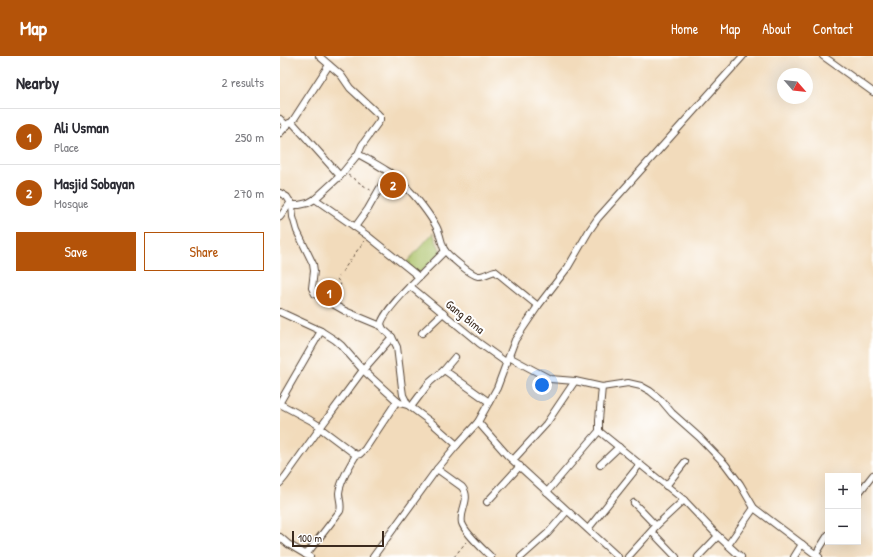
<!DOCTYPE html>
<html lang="en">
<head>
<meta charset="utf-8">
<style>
  :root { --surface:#fff; --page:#f7f7f7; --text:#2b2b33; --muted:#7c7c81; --line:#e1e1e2; --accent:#b45309 }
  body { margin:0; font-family:"Patrick Hand",sans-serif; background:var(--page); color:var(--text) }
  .controls { position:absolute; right:12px; bottom:12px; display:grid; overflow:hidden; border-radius:0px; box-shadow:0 4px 16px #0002 }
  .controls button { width:36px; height:36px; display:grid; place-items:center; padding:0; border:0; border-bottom:1px solid var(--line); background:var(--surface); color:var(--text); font:20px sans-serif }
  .compass { position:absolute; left:497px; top:12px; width:36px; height:36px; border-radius:50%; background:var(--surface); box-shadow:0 4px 16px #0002; rotate:118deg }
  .scale { position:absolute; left:12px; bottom:10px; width:92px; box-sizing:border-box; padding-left:4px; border:2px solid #3b2a1e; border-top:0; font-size:11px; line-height:14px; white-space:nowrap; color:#3b2a1e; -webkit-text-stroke:3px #fff; paint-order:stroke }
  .you { position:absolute; left:262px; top:329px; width:14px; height:14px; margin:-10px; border:3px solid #fff; border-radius:50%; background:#1a73e8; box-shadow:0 0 0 6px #1a73e833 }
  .badge { display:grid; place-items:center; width:26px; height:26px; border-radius:50%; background:var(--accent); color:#fff; font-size:13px; font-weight:700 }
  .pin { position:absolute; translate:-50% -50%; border:2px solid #fff; box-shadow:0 1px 4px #0006 }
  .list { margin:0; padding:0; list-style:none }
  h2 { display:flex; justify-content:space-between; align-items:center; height:52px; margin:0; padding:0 16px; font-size:17px }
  h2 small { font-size:13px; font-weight:400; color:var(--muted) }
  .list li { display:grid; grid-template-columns:26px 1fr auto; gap:12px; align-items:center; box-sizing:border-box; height:56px; padding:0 16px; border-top:1px solid var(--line) }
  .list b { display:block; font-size:15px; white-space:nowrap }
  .list p { margin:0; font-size:13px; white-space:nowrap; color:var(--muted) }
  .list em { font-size:13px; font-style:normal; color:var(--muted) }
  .actions { display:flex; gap:8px; padding:12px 16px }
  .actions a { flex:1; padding:9px 0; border:1px solid var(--accent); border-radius:0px; text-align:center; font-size:14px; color:var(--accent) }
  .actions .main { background:var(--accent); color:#fff }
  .map { position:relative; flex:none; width:593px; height:501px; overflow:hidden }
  header { display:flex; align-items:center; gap:24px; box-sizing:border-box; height:56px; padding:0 20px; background:var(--accent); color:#fff }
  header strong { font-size:19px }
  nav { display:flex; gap:22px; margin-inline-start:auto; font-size:14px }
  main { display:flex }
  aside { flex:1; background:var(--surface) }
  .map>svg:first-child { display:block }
</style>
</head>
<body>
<header>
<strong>Map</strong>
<nav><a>Home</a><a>Map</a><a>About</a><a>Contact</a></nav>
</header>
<main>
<aside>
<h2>Nearby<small>2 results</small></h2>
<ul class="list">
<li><span class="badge">1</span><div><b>Ali Usman</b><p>Place</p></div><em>250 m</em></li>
<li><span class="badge">2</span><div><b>Masjid Sobayan</b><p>Mosque</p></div><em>270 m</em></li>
</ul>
<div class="actions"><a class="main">Save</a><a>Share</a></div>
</aside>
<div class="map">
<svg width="593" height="501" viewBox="0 0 593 501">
  <rect width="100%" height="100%" fill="#fff"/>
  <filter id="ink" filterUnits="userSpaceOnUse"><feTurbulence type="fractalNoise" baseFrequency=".025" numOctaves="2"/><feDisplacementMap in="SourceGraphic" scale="8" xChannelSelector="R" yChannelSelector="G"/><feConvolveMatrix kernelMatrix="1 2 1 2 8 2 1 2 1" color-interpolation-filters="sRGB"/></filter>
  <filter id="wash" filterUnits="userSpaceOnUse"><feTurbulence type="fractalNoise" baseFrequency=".012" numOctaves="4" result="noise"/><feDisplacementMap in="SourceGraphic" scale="16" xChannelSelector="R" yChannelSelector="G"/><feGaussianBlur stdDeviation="0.9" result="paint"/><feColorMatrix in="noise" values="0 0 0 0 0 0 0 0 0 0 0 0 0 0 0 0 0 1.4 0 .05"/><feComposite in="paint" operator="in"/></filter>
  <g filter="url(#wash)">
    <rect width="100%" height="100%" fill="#f2dbbb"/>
    <!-- green -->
    <path fill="#aac166" stroke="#727642" d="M153,177l8,19 -23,23 -14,-10z"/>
  </g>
  <g filter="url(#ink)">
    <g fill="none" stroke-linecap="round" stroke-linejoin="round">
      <defs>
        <g id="minor">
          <path d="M543,0l50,36"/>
          <path d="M0,63l7,7"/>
          <path d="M12,66l37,-57"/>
          <path d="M0,77l9,-10 3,-1 48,54"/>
          <path d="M78,98c18,10 36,19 50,35 9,9 22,26 28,37 4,7 5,16 8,23 3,6 27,26 34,27 5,1 12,-4 17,-5l43,35"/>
          <path d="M0,137l7,4 5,8h7l9,-2 7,-4 25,-23 18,-22 4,-9 18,-25v-4l-2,-2 -28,-26 -9,-13 -22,-19"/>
          <path d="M35,143l53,37 51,41c-10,10 -35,34 -38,47l2,5 9,8 5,10 5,41 1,7 5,10"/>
          <path d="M12,149l1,12 4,14 16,33 1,7 -2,17 3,6 30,17 36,15"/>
          <path d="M0,161l11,-15"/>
          <path d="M75,171l13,-18 21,-37"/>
          <path d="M139,221l26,-26"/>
          <path d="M130,230l69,57 28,20"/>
          <path d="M0,256l41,19 14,9 6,5 22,25 34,31 3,2 8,2 24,18 25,22"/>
          <path d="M142,277l21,-20"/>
          <path d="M229,301l41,22 25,2 27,6 26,-4 13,3 9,5 11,9 11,13 27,24 26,27 15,20 14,24 65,49"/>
          <path d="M164,314l11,-13"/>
          <path d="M322,331l-3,33v11l85,69 34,36 23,21"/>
          <path d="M0,346l41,-71"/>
          <path d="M0,348l30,16 11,7"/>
          <path d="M131,351l18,-24 15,-13 45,32"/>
          <path d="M198,366l30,34 110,101"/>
          <path d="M40,372l36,27 4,-1 5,-5 32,-48"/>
          <path d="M233,404l33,-36 29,-43"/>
          <path d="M320,409l19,-18"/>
          <path d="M157,413l25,18c10,12 -3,23 0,36 3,10 21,26 29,34"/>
          <path d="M0,427l5,-6 35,-49 43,-58 29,-33"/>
          <path d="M386,430l19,-24"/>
          <path d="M267,436l52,-61"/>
          <path d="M578,438l15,-19"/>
          <path d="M207,446l33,-36"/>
          <path d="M354,447l22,23"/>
          <path d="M308,473l52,-65"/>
          <path d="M372,476l24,25"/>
          <path d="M0,481l8,7 22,13"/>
          <path d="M448,489l26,-37"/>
          <path d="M536,498l12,-19"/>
          <path d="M26,499l34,-44c2,-6 -1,-12 -1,-18 1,-12 11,-28 17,-38"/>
          <path d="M93,501l64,-88 20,-24 21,-23 19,-34 18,-48 23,-34 30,-39 21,-36 9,-13 145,-162"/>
          <path d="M241,501l27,-24 19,-22"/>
          <path d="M348,501l28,-31 28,-26"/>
          <path d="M418,501l20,-21"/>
          <path d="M514,501l8,-13"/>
        </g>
      </defs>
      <!-- minor casing -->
      <use href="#minor" stroke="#564536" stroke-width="8"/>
      <!-- path -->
      <g stroke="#564536" stroke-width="1" stroke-dasharray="3 3" stroke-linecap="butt">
        <path d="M68,119l24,16"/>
        <path d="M53,240l8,-12 -4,-5 27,-38"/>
        <path d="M174,501l12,-15"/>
      </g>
      <!-- minor -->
      <use href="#minor" stroke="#fff" stroke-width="6"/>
    </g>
  </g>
  <g text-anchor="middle" stroke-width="4" stroke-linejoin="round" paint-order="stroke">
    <!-- street labels -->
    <g font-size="12" fill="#3b2a1e" stroke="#fff">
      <text transform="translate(185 261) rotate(39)" y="4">Gang Bima</text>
    </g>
  </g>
</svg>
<div class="controls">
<button>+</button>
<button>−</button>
</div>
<svg class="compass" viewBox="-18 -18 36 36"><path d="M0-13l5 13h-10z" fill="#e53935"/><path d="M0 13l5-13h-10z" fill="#7c7c81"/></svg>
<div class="scale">100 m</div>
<div class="you"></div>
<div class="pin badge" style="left:49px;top:237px">1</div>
<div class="pin badge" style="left:113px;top:129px">2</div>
</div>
</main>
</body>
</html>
